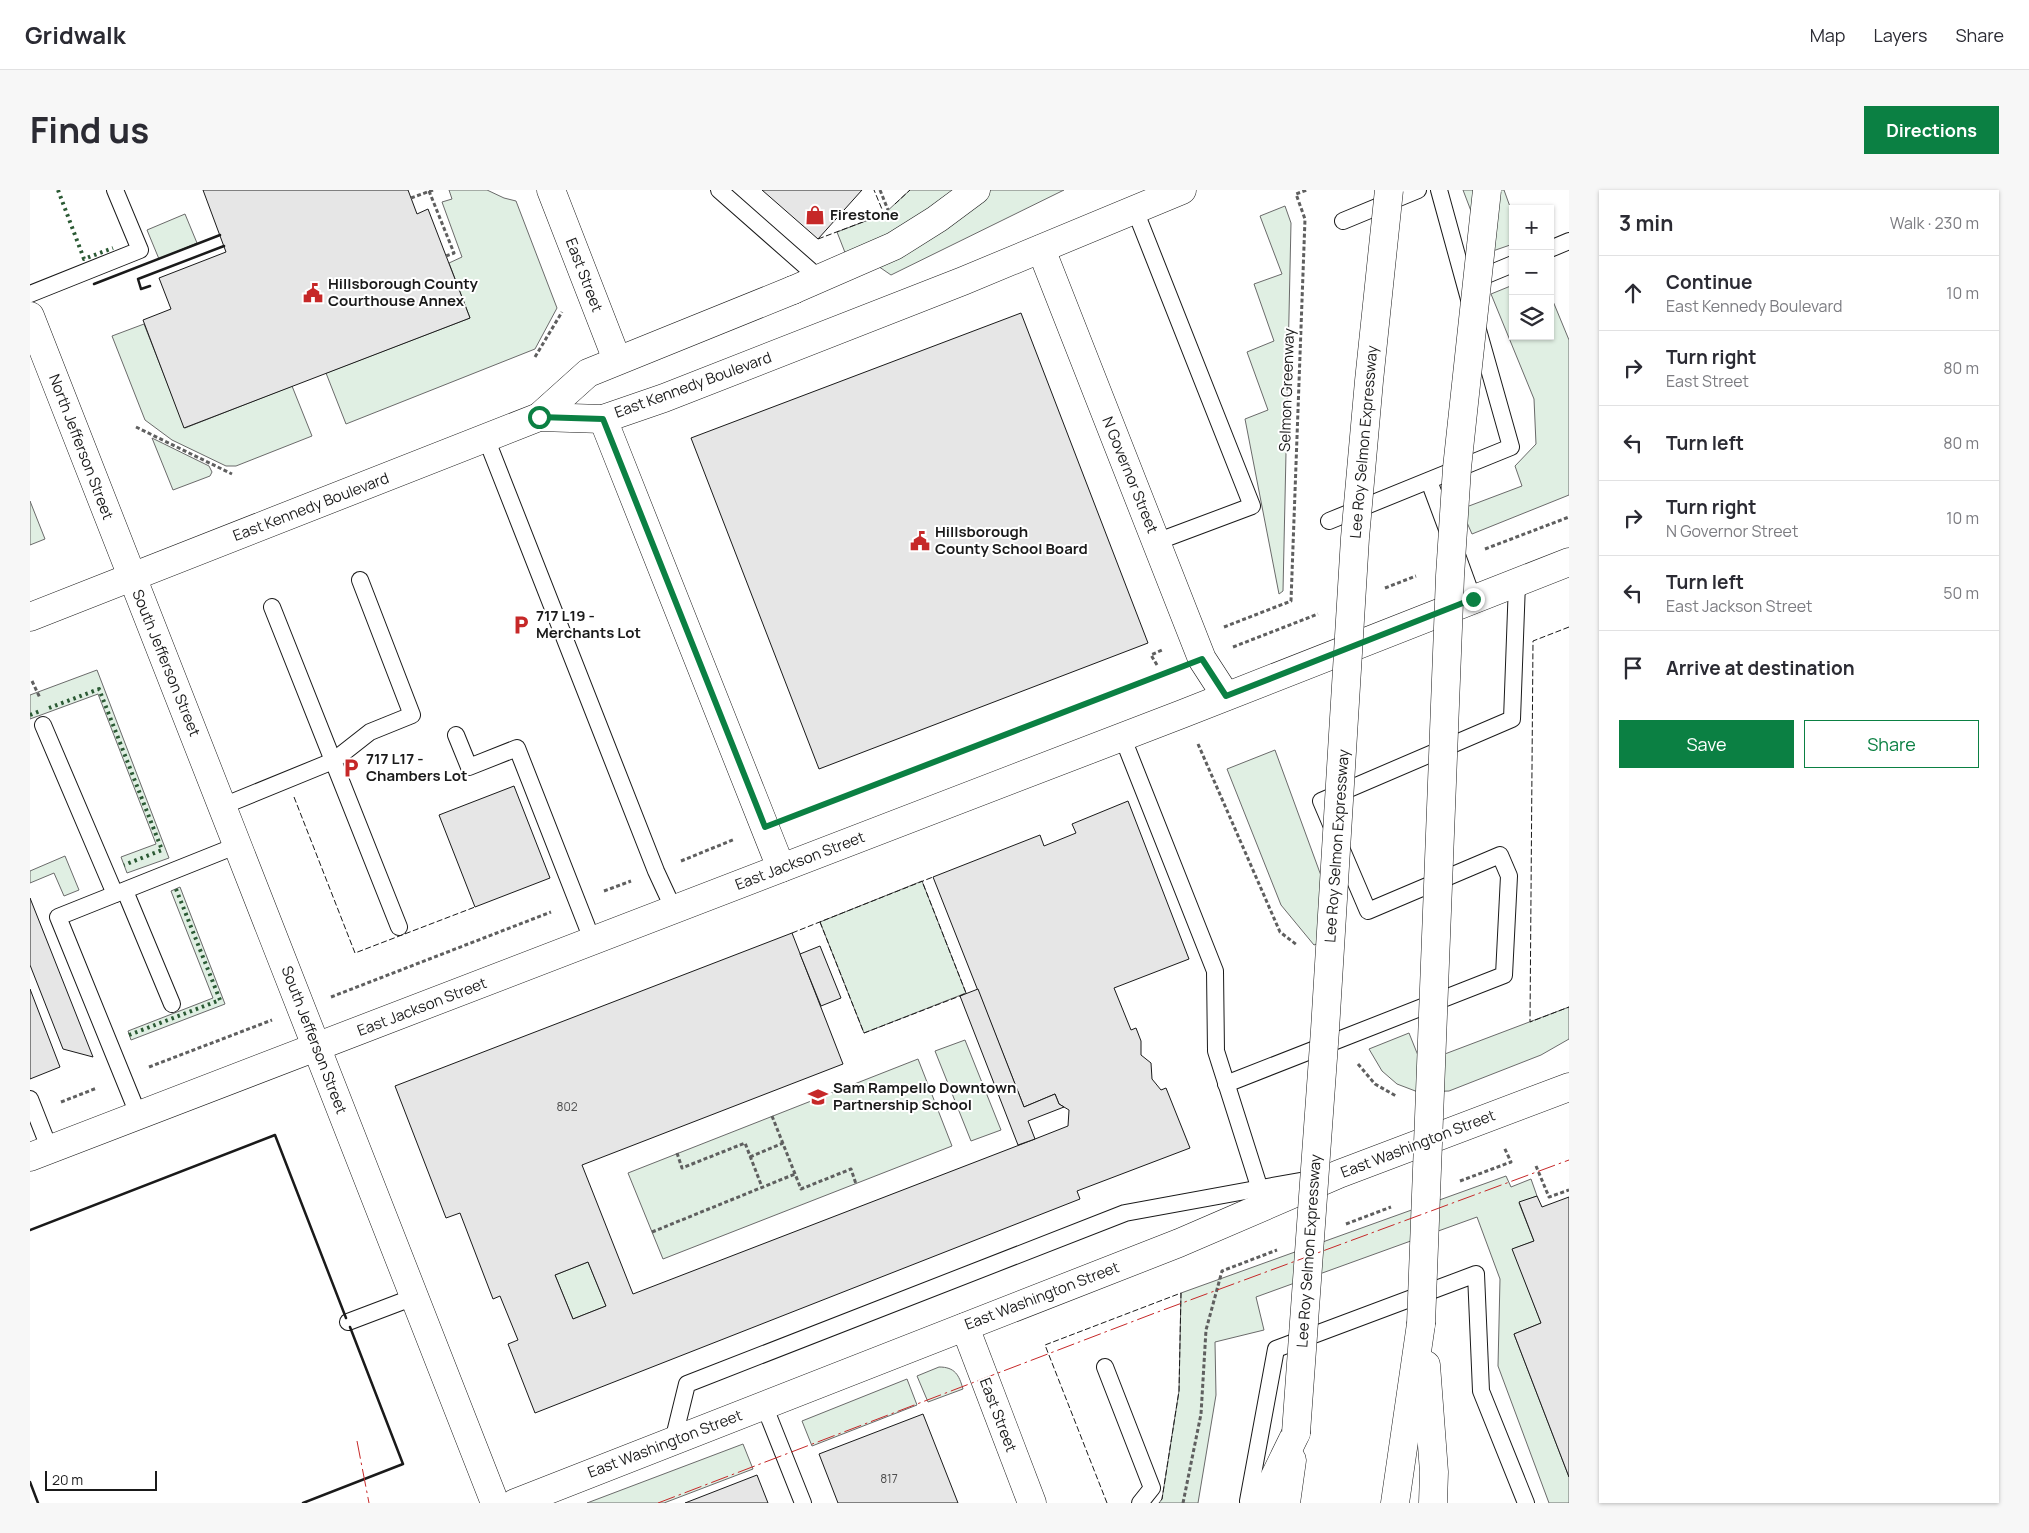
<!DOCTYPE html>
<html lang="en">
<head>
<meta charset="utf-8">
<style>
  :root { --surface:#fff; --page:#f7f7f7; --text:#2b2b33; --muted:#7c7c81; --line:#e1e1e2; --accent:#0b8043 }
  body { margin:0; font-family:Manrope,sans-serif; background:var(--page); color:var(--text) }
  .controls { position:absolute; right:15px; top:15px; display:grid; overflow:hidden; border-radius:0px; box-shadow:0 1px 4px #0004 }
  .controls button { width:45px; height:45px; display:grid; place-items:center; padding:0; border:0; border-bottom:1px solid var(--line); background:var(--surface); color:var(--text); font:25px sans-serif }
  .scale { position:absolute; left:15px; bottom:12px; width:112px; box-sizing:border-box; padding-left:5px; border:2px solid #1a1a1a; border-top:0; font-size:14px; line-height:18px; white-space:nowrap; color:#1a1a1a; -webkit-text-stroke:4px #fff; paint-order:stroke }
  .stop { position:absolute; width:15px; height:15px; margin:-11px; border:4px solid #0b8043; border-radius:50%; background:#fff }
  .stop.end { background:#0b8043; border-color:#fff; box-shadow:0 1px 5px #0008 }
  .list { margin:0; padding:0; list-style:none }
  h2 { display:flex; justify-content:space-between; align-items:center; height:65px; margin:0; padding:0 20px; font-size:21px }
  h2 small { font-size:16px; font-weight:400; color:var(--muted) }
  .list li { display:grid; grid-template-columns:32px 1fr auto; gap:15px; align-items:center; box-sizing:border-box; height:75px; padding:0 20px; border-top:1px solid var(--line) }
  .list b { display:block; font-size:19px; white-space:nowrap }
  .list p { margin:0; font-size:16px; white-space:nowrap; color:var(--muted) }
  .list em { font-size:16px; font-style:normal; color:var(--muted) }
  .actions { display:flex; gap:10px; padding:15px 20px }
  .actions a { flex:1; padding:11px 0; border:1px solid var(--accent); border-radius:0px; text-align:center; font-size:18px; color:var(--accent) }
  .actions .main { background:var(--accent); color:#fff }
  .icon { flex:none; width:28px; height:28px; fill:none; stroke:currentColor; stroke-width:2; stroke-linecap:round; stroke-linejoin:round }
  .map { position:relative; flex:none; width:1539px; height:1313px; overflow:hidden; border-radius:0px }
  header { display:flex; align-items:center; gap:30px; box-sizing:border-box; height:70px; padding:0 25px; background:var(--surface); border-bottom:1px solid var(--line) }
  header strong { font-size:24px }
  nav { display:flex; gap:28px; margin-inline-start:auto; font-size:18px }
  .intro { display:flex; align-items:center; justify-content:space-between; box-sizing:border-box; height:120px; padding:0 30px }
  h1 { margin:0; font-size:35px }
  .button { padding:12px 22px; border-radius:0px; background:var(--accent); color:#fff; font-size:18px; font-weight:700 }
  main { display:flex; gap:30px; padding:0 30px }
  aside { flex:1; background:var(--surface); border-radius:0px; box-shadow:0 1px 4px #0004 }
  .map>svg:first-child { display:block }
</style>
</head>
<body>
<header>
<strong>Gridwalk</strong>
<nav><a>Map</a><a>Layers</a><a>Share</a></nav>
</header>
<div class="intro"><h1>Find us</h1><a class="button">Directions</a></div>
<main>
<div class="map">
<svg width="1539" height="1313" viewBox="0 0 1539 1313">
  <rect width="100%" height="100%" fill="#fff"/>
  <!-- green -->
  <g fill="#e0efe3" stroke="#6a6a6a">
    <path d="M419,0h38l17,8 12,3 41,107 -22,41 -189,75 -20,-51 144,-55 -21,-55 13,-6 -20,-55 10,-3z"/>
    <path d="M880,0h154l-173,85 -35,-24 -10,4 -9,-23 47,-18z"/>
    <path d="M1433,0h41l9,25v29l-26,9z"/>
    <path d="M1255,16l6,17 -8,368 -4,3 -34,-175 23,-9 -21,-58 27,-11 -20,-57 28,-10 -22,-58z"/>
    <path d="M155,24l12,29 -38,16 -12,-29z"/>
    <path d="M1483,95v51h37v-42l19,46v155l-97,39 -11,-25 61,-23 -7,-20 21,-22 -2,-45 -43,-105z"/>
    <path d="M114,134l41,104 107,-42 20,50 -76,30h-10l-54,-26 -27,-20 -33,-84z"/>
    <path d="M122,248l57,28 3,6 -2,4 -37,14z"/>
    <path d="M0,311l15,38 -15,6z"/>
    <path d="M67,480l72,188 -42,15 -6,-16 35,-13 -58,-150 -68,25v-24z"/>
    <path d="M1245,560l67,183 -28,12 -33,-40 -54,-136z"/>
    <path d="M35,666l14,34 -15,6 -10,-23 -24,10v-12z"/>
    <path d="M892,691l44,112 -102,40 -44,-111z"/>
    <path d="M150,697l45,117 -94,36 -3,-9 85,-33 -42,-107z"/>
    <path d="M1539,817v32l-28,16 -92,36 -31,1 -21,-8 -15,-13 -13,-22 40,-16 12,30z"/>
    <path d="M935,850l36,90 -30,11 -36,-90z"/>
    <path d="M888,869l34,87 -289,113 -35,-86z"/>
    <path d="M1476,986l5,11 20,-8 6,17 -18,7 15,38 -21,8 28,74 -27,11 55,143v26h-20l-51,-137 2,-87 -23,-62 -221,80 8,33 -49,12 1,53 -18,108h-39l3,-4 17,-108 2,-98z"/>
    <path d="M558,1072l18,44 -33,13 -18,-44z"/>
    <path d="M909,1177c16,0 20,8 24,22l-35,13 -11,-26z"/>
    <path d="M877,1189l10,26 -105,41 -10,-25z"/>
    <path d="M713,1254l10,25 -89,34h-77z"/>
  </g>
  <!-- building -->
  <g fill="#e6e6e6" stroke="#1a1a1a" fill-rule="evenodd">
    <path d="M173,0h205l9,24 11,-5 42,109 -286,110 -41,-108 28,-11 -12,-31 67,-26z"/>
    <path d="M732,0h100l-44,49z"/>
    <path d="M991,123l127,330 -329,126 -128,-331z"/>
    <path d="M484,596l36,92 -75,29 -36,-92z"/>
    <path d="M1098,611l61,158 -75,29 17,42 5,-2 5,13v14l10,8 1,16 9,11 5,-2 24,60 -113,43 3,8 -545,214 -27,-69 10,-4 -18,-44 -7,3 -33,-86 -14,5 -51,-132 397,-153 51,131 -261,101 51,129 402,-155 33,-13 1,-16 -10,-6 -4,-10 -31,13 -91,-230 107,-42 4,11 32,-13 -4,-9zM558,1072l18,44 -33,13 -18,-44z"/>
    <path d="M0,708l63,159 -30,-8 -33,-84z"/>
    <path d="M790,756l21,52 -20,8 -21,-52z"/>
    <path d="M0,799l30,78 -30,12z"/>
    <path d="M948,799l46,118 31,-13 4,10 5,3 -36,14 7,18 -17,6 -58,-149z"/>
    <path d="M1507,1006l5,11 27,-10v280l-55,-143 27,-11 -29,-74 22,-8 -15,-39z"/>
    <path d="M893,1224l35,89h-120l-19,-49z"/>
    <path d="M727,1285l11,28h-83z"/>
  </g>
  <g fill="none" stroke-linecap="round" stroke-linejoin="round">
    <defs>
      <g id="service">
        <path d="M689,0l101,89"/>
        <path d="M1409,0l30,109"/>
        <path d="M1105,20l117,296 -96,36"/>
        <path d="M1313,31l75,-31"/>
        <path d="M1520,59l19,-8"/>
        <path d="M1442,91l41,-17"/>
        <path d="M0,104l110,-44 -25,-60"/>
        <path d="M456,248l170,433 18,39"/>
        <path d="M1399,291l19,51"/>
        <path d="M1299,331l182,-74 -33,-117"/>
        <path d="M1427,365l16,44"/>
        <path d="M242,417l127,320"/>
        <path d="M13,535l72,169"/>
        <path d="M426,545l13,32 48,-19 76,194"/>
        <path d="M1092,546l93,235 1,80 47,148"/>
        <path d="M193,616l110,-45 37,-29 42,-17 -52,-135"/>
        <path d="M95,701l47,113"/>
        <path d="M1196,894l278,-109 5,-99 -9,-21 -132,56 -47,-110 191,-82 5,-136"/>
        <path d="M0,909l20,51"/>
        <path d="M108,924l-80,-197 180,-72"/>
        <path d="M318,1132l66,-25"/>
        <path d="M1075,1177l47,121 -12,15"/>
        <path d="M734,1215l39,98"/>
        <path d="M643,1251l14,-57 438,-171 175,-32"/>
        <path d="M1220,1313l-2,-2 28,-152 200,-75 5,117 45,112"/>
      </g>
      <g id="minor">
        <path d="M521,0l66,170"/>
        <path d="M1011,59l161,410 24,37"/>
        <path d="M573,229l178,449"/>
        <path d="M935,1137l67,176"/>
        <path d="M485,1313l664,-260 160,-69 230,-87"/>
      </g>
      <path id="secondary" d="M0,126l465,1187"/>
      <g id="primary">
        <path d="M509,227l49,-44 205,-83"/>
        <path d="M0,427l509,-200 64,2 61,-21 299,-117 219,-91"/>
        <path d="M0,967l1152,-443 387,-152"/>
      </g>
      <g id="motorway">
        <path d="M763,100l101,-44 43,-27 39,-29"/>
        <path d="M1396,1175l8,107 -1,31"/>
        <path d="M1232,1313l34,-70"/>
        <path d="M1256,1313l6,-43"/>
        <path d="M1365,1313l26,-179"/>
      </g>
    </defs>
    <!-- service casing -->
    <use href="#service" stroke="#1a1a1a" stroke-width="18"/>
    <!-- minor casing -->
    <use href="#minor" stroke="#1a1a1a" stroke-width="29"/>
    <!-- secondary casing -->
    <use href="#secondary" stroke="#1a1a1a" stroke-width="29"/>
    <!-- primary casing -->
    <use href="#primary" stroke="#1a1a1a" stroke-width="29"/>
    <!-- motorway casing -->
    <use href="#motorway" stroke="#1a1a1a" stroke-width="29"/>
    <!-- path -->
    <g stroke="#5f5f5f" stroke-width="3" stroke-dasharray="4 2.5" stroke-linecap="butt">
      <path d="M850,0l8,20"/>
      <path d="M399,1l25,62 -8,3"/>
      <path d="M381,8l22,-8"/>
      <path d="M505,167l27,-45"/>
      <path d="M106,237l96,47"/>
      <path d="M1455,359l84,-32"/>
      <path d="M1355,398l31,-12"/>
      <path d="M1194,437l67,-26 14,-382 -9,-25 11,-4"/>
      <path d="M1203,457l85,-33"/>
      <path d="M1127,475l-6,-10 11,-5"/>
      <path d="M2,491l8,17"/>
      <path d="M1168,554l82,188 17,13"/>
      <path d="M767,625l374,-145"/>
      <path d="M651,671l54,-22"/>
      <path d="M574,701l27,-10"/>
      <path d="M301,807l220,-85"/>
      <path d="M1328,874l17,20 21,12"/>
      <path d="M119,877l123,-47"/>
      <path d="M31,912l36,-14"/>
      <path d="M742,926l29,73 50,-20 5,15"/>
      <path d="M647,963l5,15 63,-25 17,44"/>
      <path d="M720,967l33,-14"/>
      <path d="M1506,976l13,31 20,-7"/>
      <path d="M1430,991l51,-19 -7,-15"/>
      <path d="M1316,1034l45,-17"/>
      <path d="M622,1042l143,-58"/>
      <path d="M1153,1313l18,-89 5,-84 16,-59 55,-21"/>
    </g>
    <!-- service -->
    <use href="#service" stroke="#fff" stroke-width="16"/>
    <!-- minor -->
    <use href="#minor" stroke="#fff" stroke-width="28"/>
    <!-- secondary -->
    <use href="#secondary" stroke="#fff" stroke-width="28"/>
    <!-- primary -->
    <use href="#primary" stroke="#fff" stroke-width="28"/>
    <!-- motorway -->
    <use href="#motorway" stroke="#fff" stroke-width="28"/>
    <defs>
      <g id="motorway-bridge">
        <path d="M1391,1134l29,-748 7,-108 30,-278"/>
        <path d="M1266,1243l29,-403 30,-492 14,-157 20,-191"/>
      </g>
    </defs>
    <!-- motorway-bridge casing -->
    <use href="#motorway-bridge" stroke="#1a1a1a" stroke-width="29" stroke-linecap="butt"/>
    <!-- motorway-bridge -->
    <use href="#motorway-bridge" stroke="#fff" stroke-width="28"/>
    <!-- hedge -->
    <g stroke="#2b5a34" stroke-width="4" stroke-dasharray="2.5 4" stroke-linecap="butt">
      <path d="M28,0l26,69 29,-11"/>
      <path d="M19,518l50,-19 63,161 -38,15"/>
      <path d="M0,525l10,-4"/>
      <path d="M99,845l91,-35 -44,-111"/>
    </g>
    <!-- fence -->
    <g stroke="#1a1a1a" stroke-width="1" stroke-dasharray="6 2.5" stroke-linecap="butt">
      <path d="M865,14l15,-14"/>
      <path d="M788,49l66,-25 -10,-24"/>
      <path d="M1539,437l-36,14 -3,381 39,-15"/>
      <path d="M264,607l61,156 120,-46"/>
      <path d="M790,732l44,111 96,-37 6,-3 -44,-112"/>
      <path d="M762,743l141,-56"/>
      <path d="M1077,1313l-62,-158 136,-52 -2,98 -17,108 -3,4"/>
    </g>
    <!-- wall -->
    <g stroke="#1a1a1a" stroke-width="2.5">
      <path d="M64,94l126,-49"/>
      <path d="M120,96l-9,3 -3,-10 86,-33"/>
      <path d="M0,1040l245,-95 71,183"/>
      <path d="M0,1292l8,21"/>
      <path d="M273,1313l100,-39 -53,-137"/>
    </g>
    <!-- power -->
    <g stroke="#c62828" stroke-width="1" stroke-dasharray="18 4 2.5 4" stroke-linecap="butt">
      <path d="M327,1251l12,62"/>
      <path d="M628,1313l497,-190 414,-153"/>
    </g>
  </g>
  <g fill="none" stroke-linecap="round" stroke-linejoin="round">
    <!-- route -->
    <path stroke="#0b8043" stroke-width="6" d="M509,227l64,2 162,408 437,-168 24,37 247,-97"/>
  </g>
  <!-- icons -->
  <defs>
    <symbol id="shop-bare" viewBox="-9 -9 18 18"><path d="M-5-2.5h2.3a2.7 3.5 0 0 1 5.4 0H5L5.5 6h-11ZM-1.5-2.5h3a1.5 2.3 0 0 0-3 0Z" fill="#c62828" stroke="#fff" stroke-width="2.5" paint-order="stroke"/></symbol>
    <symbol id="civic-bare" viewBox="-9 -9 18 18"><path d="M-.6-6.5H3V-4.5H.6V-3L4-1V1h2V6H-6V1h2V-1L-.6-3ZM-1.2 2.5V6h2.4V2.5Z" fill="#c62828" stroke="#fff" stroke-width="2.5" paint-order="stroke"/></symbol>
    <symbol id="parking-bare" viewBox="-9 -9 18 18"><path d="M-3.5-5.5H1a3.5 3.5 0 0 1 0 7H-1V5.5H-3.5ZM-1-3.4V-.6H.8a1.4 1.4 0 0 0 0-2.8Z" fill="#c62828" stroke="#fff" stroke-width="2.5" paint-order="stroke"/></symbol>
    <symbol id="school-bare" viewBox="-9 -9 18 18"><path d="M0-5L7-2L0 1L-7-2ZM-4 1L0 2.5L4 1V4Q0 6-4 4Z" fill="#c62828" stroke="#fff" stroke-width="2.5" paint-order="stroke"/></symbol>
  </defs>
  <g fill-rule="evenodd">
    <use href="#shop-bare" x="771" y="11" width="28" height="28"/>
    <use href="#civic-bare" x="269" y="89" width="28" height="28"/>
    <use href="#civic-bare" x="876" y="337" width="28" height="28"/>
    <use href="#parking-bare" x="477" y="421" width="28" height="28"/>
    <use href="#parking-bare" x="307" y="564" width="28" height="28"/>
    <use href="#school-bare" x="774" y="893" width="28" height="28"/>
  </g>
  <g text-anchor="middle" stroke-width="4" stroke-linejoin="round" paint-order="stroke">
    <!-- number labels -->
    <g font-size="12" fill="#4d4d4d">
      <text x="537" y="921">802</text>
      <text x="859" y="1293">817</text>
    </g>
    <!-- poi labels -->
    <g font-size="15" font-weight="bold" fill="#1a1a1a" stroke="#fff" text-anchor="start">
      <text x="800" y="30">Firestone</text>
      <text x="298" y="99">Hillsborough County<tspan x="298" dy="17">Courthouse Annex</tspan></text>
      <text x="905" y="347">Hillsborough<tspan x="905" dy="17">County School Board</tspan></text>
      <text x="506" y="431">717 L19 -<tspan x="506" dy="17">Merchants Lot</tspan></text>
      <text x="336" y="574">717 L17 -<tspan x="336" dy="17">Chambers Lot</tspan></text>
      <text x="803" y="903">Sam Rampello Downtown<tspan x="803" dy="17">Partnership School</tspan></text>
    </g>
    <!-- street labels -->
    <g font-size="15" fill="#1a1a1a" stroke="#fff">
      <text transform="translate(554 85) rotate(69)" y="5">East Street</text>
      <text transform="translate(663 195) rotate(-20)" y="5">East Kennedy Boulevard</text>
      <text transform="translate(1257 200) rotate(-88)" y="5">Selmon Greenway</text>
      <text transform="translate(1334 252) rotate(-85)" y="5">Lee Roy Selmon Expressway</text>
      <text transform="translate(51 257) rotate(69)" y="5">North Jefferson Street</text>
      <text transform="translate(1100 285) rotate(68)" y="5">N Governor Street</text>
      <text transform="translate(281 317) rotate(-21)" y="5">East Kennedy Boulevard</text>
      <text transform="translate(136 473) rotate(68)" y="5">South Jefferson Street</text>
      <text transform="translate(1307 656) rotate(-86)" y="5">Lee Roy Selmon Expressway</text>
      <text transform="translate(770 671) rotate(-21)" y="5">East Jackson Street</text>
      <text transform="translate(392 817) rotate(-21)" y="5">East Jackson Street</text>
      <text transform="translate(284 850) rotate(69)" y="5">South Jefferson Street</text>
      <text transform="translate(1388 954) rotate(-21)" y="5">East Washington Street</text>
      <text transform="translate(1279 1061) rotate(-86)" y="5">Lee Roy Selmon Expressway</text>
      <text transform="translate(1012 1106) rotate(-21)" y="5">East Washington Street</text>
      <text transform="translate(968 1225) rotate(69)" y="5">East Street</text>
      <text transform="translate(635 1254) rotate(-21)" y="5">East Washington Street</text>
    </g>
  </g>
</svg>
<div class="controls">
<button>+</button>
<button>−</button>
<button><svg class="icon" aria-label="layers" viewBox="0 0 24 24"><path d="M12 4l9 5-9 5-9-5zM3 14l9 5 9-5"/></svg></button>
</div>
<div class="scale">20 m</div>
<div class="stop" style="left:509px;top:227px"></div>
<div class="stop end" style="left:1443px;top:409px"></div>
</div>
<aside>
<h2>3 min<small>Walk · 230 m</small></h2>
<ul class="list">
<li><svg class="icon" aria-label="ahead" viewBox="0 0 24 24"><path d="M12 20V5M6 11l6-6 6 6"/></svg><div><b>Continue</b><p>East Kennedy Boulevard</p></div><em>10 m</em></li>
<li><svg class="icon" aria-label="right" viewBox="0 0 24 24"><path d="M7 20v-9h11M14 6l5 5-5 5"/></svg><div><b>Turn right</b><p>East Street</p></div><em>80 m</em></li>
<li><svg class="icon" aria-label="left" viewBox="0 0 24 24"><path d="M17 20v-9H6M10 6l-5 5 5 5"/></svg><div><b>Turn left</b></div><em>80 m</em></li>
<li><svg class="icon" aria-label="right" viewBox="0 0 24 24"><path d="M7 20v-9h11M14 6l5 5-5 5"/></svg><div><b>Turn right</b><p>N Governor Street</p></div><em>10 m</em></li>
<li><svg class="icon" aria-label="left" viewBox="0 0 24 24"><path d="M17 20v-9H6M10 6l-5 5 5 5"/></svg><div><b>Turn left</b><p>East Jackson Street</p></div><em>50 m</em></li>
<li><svg class="icon" aria-label="arrive" viewBox="0 0 24 24"><path d="M6 21V4h12l-3 4 3 4H6"/></svg><div><b>Arrive at destination</b></div></li>
</ul>
<div class="actions"><a class="main">Save</a><a>Share</a></div>
</aside>
</main>
</body>
</html>
